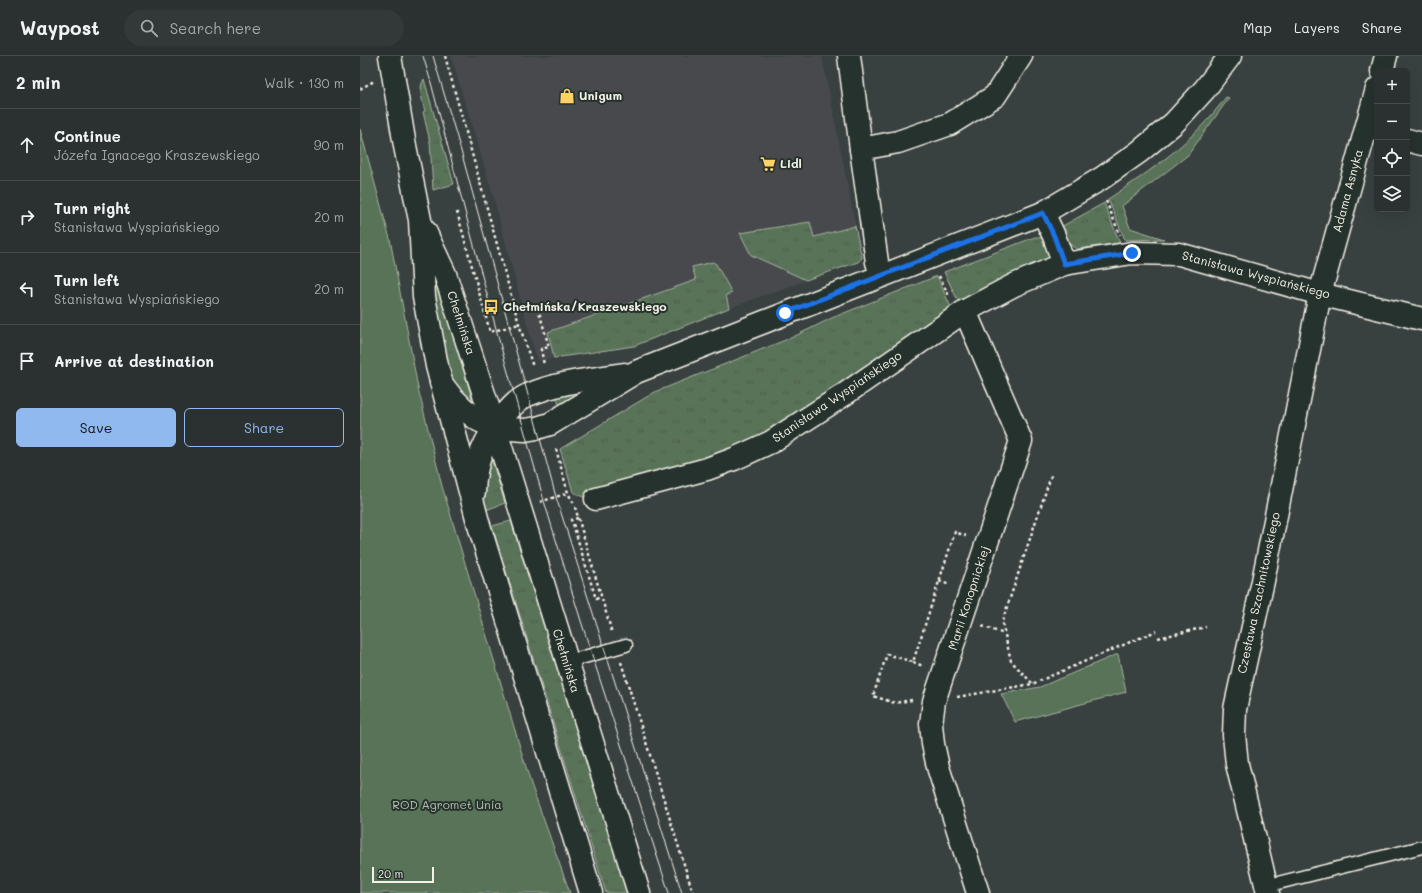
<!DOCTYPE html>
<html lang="en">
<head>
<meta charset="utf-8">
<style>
  :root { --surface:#2b3030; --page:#333838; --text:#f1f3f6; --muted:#a6a9ab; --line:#474b4c; --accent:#90b9f0 }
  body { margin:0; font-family:Mali,sans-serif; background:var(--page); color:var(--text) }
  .controls { position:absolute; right:12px; top:12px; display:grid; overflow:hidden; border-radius:6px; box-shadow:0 4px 16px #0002 }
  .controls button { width:36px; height:36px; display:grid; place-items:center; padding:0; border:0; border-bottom:1px solid var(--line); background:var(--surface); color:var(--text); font:20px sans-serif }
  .scale { position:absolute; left:12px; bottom:10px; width:62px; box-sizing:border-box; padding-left:4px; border:2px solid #f4f1e8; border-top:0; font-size:11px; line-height:14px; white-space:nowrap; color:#f4f1e8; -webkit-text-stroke:3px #26332d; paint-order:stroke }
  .stop { position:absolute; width:12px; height:12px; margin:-9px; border:3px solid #1a73e8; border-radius:50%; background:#fff }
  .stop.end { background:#1a73e8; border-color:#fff; box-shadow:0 1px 4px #0008 }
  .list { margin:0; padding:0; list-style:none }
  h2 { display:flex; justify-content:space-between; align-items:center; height:52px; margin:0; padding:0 16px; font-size:17px }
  h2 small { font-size:13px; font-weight:400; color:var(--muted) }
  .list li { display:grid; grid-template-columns:26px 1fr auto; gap:12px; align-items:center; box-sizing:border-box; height:72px; padding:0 16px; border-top:1px solid var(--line) }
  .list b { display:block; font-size:15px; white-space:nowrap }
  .list p { margin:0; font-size:13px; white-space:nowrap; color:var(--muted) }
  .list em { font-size:13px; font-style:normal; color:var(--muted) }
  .actions { display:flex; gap:8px; padding:12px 16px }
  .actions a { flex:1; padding:9px 0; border:1px solid var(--accent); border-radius:6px; text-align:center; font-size:14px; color:var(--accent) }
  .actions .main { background:var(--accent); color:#111 }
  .icon { flex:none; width:22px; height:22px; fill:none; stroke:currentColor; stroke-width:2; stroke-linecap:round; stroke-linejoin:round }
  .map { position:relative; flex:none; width:1062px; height:837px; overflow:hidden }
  header { display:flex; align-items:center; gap:24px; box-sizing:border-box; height:56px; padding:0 20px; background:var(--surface); border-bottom:1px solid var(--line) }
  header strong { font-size:19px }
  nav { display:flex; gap:22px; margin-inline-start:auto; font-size:14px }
  .search { width:280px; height:36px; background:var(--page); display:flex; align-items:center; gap:10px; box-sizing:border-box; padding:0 14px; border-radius:22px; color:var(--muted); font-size:15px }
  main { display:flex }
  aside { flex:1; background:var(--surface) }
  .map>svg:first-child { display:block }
</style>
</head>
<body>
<header>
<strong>Waypost</strong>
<div class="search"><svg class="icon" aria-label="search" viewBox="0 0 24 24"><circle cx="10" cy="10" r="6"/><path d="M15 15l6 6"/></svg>Search here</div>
<nav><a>Map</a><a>Layers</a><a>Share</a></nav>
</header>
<main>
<aside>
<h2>2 min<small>Walk · 130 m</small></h2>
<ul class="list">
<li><svg class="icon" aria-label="ahead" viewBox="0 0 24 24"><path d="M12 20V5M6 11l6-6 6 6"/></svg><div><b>Continue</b><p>Józefa Ignacego Kraszewskiego</p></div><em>90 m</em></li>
<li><svg class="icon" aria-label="right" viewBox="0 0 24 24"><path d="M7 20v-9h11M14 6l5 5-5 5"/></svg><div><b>Turn right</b><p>Stanisława Wyspiańskiego</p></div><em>20 m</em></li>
<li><svg class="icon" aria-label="left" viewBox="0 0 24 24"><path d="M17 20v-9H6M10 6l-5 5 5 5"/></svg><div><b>Turn left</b><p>Stanisława Wyspiańskiego</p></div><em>20 m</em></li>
<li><svg class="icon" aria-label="arrive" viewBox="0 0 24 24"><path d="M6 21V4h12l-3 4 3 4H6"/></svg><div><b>Arrive at destination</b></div></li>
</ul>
<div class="actions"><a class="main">Save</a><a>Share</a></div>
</aside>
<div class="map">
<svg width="1062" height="837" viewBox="0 0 1062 837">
  <defs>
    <pattern id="grass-tufts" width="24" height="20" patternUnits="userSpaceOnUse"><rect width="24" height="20" fill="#597358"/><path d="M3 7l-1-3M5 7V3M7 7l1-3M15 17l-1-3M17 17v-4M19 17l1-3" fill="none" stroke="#505b4e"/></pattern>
  </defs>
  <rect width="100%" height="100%" fill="#394040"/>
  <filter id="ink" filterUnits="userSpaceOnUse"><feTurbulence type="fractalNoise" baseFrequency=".025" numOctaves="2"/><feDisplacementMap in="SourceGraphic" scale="8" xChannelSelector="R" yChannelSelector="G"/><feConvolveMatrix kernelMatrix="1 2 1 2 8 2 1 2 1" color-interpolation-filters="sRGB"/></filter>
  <g filter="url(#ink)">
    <!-- built -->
    <path fill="#464a4d" d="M91,0h371l40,202 -4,4 -129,46 -95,38 -96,15 -6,-18 -40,-151z"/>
    <!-- grass -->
    <g fill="url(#grass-tufts)" stroke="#a6b2a0">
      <path d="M64,23l30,105 -21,6 -3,-48 -7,-30 2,-1c-3,-11 -7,-22 -1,-32z"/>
      <path d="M866,41l3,1 -41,57 -66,51 8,22 34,11 -39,1 -17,-41c43,-28 87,-59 118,-102z"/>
      <path d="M744,147l16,40 -43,6c-10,-5 -13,-12 -18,-21z"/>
      <path d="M450,166l4,15 41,-11 7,32 -4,4 -52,18 -55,-25 -11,-22z"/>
      <path d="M675,181c11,-1 13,9 17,18l-3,5 -88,47 -17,-35z"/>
      <path d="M68,198l46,151 -20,-21 -5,-11z"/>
      <path d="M353,206l3,2 16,29 -6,2 3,13 -95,38 -80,12 -6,-26 148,-52 -4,-13z"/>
      <path d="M577,220l16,36 -150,103 -92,47 -128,35 -10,-5 -13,-43 95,-57 138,-55 41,-20z"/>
      <path d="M245,325l-43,32 -8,-23z"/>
      <path d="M130,399l15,48 -19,7 -4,-24z"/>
      <path d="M151,465l116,372h-21l-114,-367z"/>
    </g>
    <!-- green -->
    <g fill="#597358" stroke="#a6b2a0">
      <path d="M0,73l30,110 28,149 24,98 89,298 39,109h-210z"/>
      <path d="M758,598l8,38 -111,30 -14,-28 39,-7z"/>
    </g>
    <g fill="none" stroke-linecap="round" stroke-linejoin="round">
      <defs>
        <g id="lane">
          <path d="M207,606l59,-17"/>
          <path d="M906,830l156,-39"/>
        </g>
        <g id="street">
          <path d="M489,0l12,93"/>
          <path d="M1022,15l4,-15"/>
          <path d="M1047,84l15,4"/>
          <path d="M683,157l11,23 10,28"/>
          <path d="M521,219l-4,-13 -16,-113 37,-7 52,-18 45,-28 26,-40"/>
          <path d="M605,255l56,130 -87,260 -3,23 2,20 5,23 40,126"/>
          <path d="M236,443l111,-30 27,-10 37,-17 71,-46 123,-85 49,-26 50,-21 68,-11 47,1 141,40 102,25"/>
          <path d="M908,837l-31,-129 -3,-29 1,-26 28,-128 57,-287 57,-205"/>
        </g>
        <g id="secondary">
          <path d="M30,0l15,90 15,74 4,77 13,69 41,156 113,371"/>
          <path d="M65,175l20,43 50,154 144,465"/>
          <path d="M81,327l10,13 13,13 14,11 17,8 30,2 12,-2 13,-4 86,-52 407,-159 59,-35 37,-26 35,-29 31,-34 25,-33"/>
          <path d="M114,436c1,-31 10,-52 29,-75 7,-9 15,-18 25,-22 30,-13 64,-16 96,-21"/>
        </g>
      </defs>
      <!-- lane casing -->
      <use href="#lane" stroke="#f4f1e8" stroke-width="15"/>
      <!-- street casing -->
      <use href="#street" stroke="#f4f1e8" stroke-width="25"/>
      <!-- secondary casing -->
      <use href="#secondary" stroke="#f4f1e8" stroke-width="25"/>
      <!-- path -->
      <g stroke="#f4f1e8" stroke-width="2.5" stroke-dasharray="3 3" stroke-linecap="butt">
        <path d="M85,0l74,268 14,43"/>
        <path d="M0,33l14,-8"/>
        <path d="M746,145l14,34"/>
        <path d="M97,156l33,120 29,-8"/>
        <path d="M579,220l10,20"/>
        <path d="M178,252l11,39 -8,2 3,16"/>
        <path d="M196,393l12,44 6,11"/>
        <path d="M180,446l28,-9"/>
        <path d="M215,451l37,126"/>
        <path d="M218,462l-7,2 2,4 23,75 5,-2"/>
        <path d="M579,525l11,4"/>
        <path d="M622,570l22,8"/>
        <path d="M798,582l48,-11"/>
        <path d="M261,606l72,231"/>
        <path d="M553,606l10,4"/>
        <path d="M672,627l-21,-22 -9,-39 50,-149"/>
        <path d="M597,641l75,-13 124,-53"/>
        <path d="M552,644l-17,3 -22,-7 14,-42 26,8 42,-130 11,4"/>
      </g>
      <!-- lane -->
      <use href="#lane" stroke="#26332d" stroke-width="12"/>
      <!-- street -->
      <use href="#street" stroke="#26332d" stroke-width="22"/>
      <!-- secondary -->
      <use href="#secondary" stroke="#26332d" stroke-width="22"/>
      <!-- tram -->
      <g stroke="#f4f1e8" stroke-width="1">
        <path d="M63,0l7,23 69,261 45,161 37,120 88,272"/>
        <path d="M73,0l28,95 95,346 126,396"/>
      </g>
    </g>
  </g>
  <g fill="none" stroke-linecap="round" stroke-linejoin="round" filter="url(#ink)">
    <!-- route -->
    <path stroke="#1a73e8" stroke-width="5" d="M425,257l258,-100 11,23 10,28 68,-11"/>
  </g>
  <!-- icons -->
  <defs>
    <symbol id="shop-bare" viewBox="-9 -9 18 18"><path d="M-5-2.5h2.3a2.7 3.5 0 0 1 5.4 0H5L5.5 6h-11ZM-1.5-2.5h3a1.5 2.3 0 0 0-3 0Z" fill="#ffd166" stroke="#26332d" stroke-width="2.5" paint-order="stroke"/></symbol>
    <symbol id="supermarket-bare" viewBox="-9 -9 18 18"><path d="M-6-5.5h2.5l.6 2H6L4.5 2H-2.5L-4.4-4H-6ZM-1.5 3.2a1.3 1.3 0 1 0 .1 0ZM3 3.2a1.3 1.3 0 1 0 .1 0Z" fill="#ffd166" stroke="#26332d" stroke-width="2.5" paint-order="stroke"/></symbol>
    <symbol id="bus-bare" viewBox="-9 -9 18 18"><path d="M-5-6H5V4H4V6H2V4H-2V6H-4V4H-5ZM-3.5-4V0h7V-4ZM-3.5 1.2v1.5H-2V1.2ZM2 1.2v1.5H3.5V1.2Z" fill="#ffd166" stroke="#26332d" stroke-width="2.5" paint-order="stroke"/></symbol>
  </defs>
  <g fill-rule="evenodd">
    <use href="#shop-bare" x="196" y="29" width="22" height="22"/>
    <use href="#supermarket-bare" x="397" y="97" width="22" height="22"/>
    <use href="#bus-bare" x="120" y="240" width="22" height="22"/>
  </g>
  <g text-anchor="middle" stroke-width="4" stroke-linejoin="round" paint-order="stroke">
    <!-- poi labels -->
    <g font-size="12" font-weight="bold" fill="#f4f1e8" stroke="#26332d" text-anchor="start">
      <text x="219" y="44">Unigum</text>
      <text x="420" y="112">Lidl</text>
      <text x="143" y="255">Chełmińska/Kraszewskiego</text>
    </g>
    <!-- street labels -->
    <g font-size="12" fill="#f4f1e8" stroke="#26332d">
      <text transform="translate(988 135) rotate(-75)" y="4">Adama Asnyka</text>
      <text transform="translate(896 219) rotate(15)" y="4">Stanisława Wyspiańskiego</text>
      <text transform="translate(101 267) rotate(72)" y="4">Chełmińska</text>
      <text transform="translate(477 341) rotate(-34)" y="4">Stanisława Wyspiańskiego</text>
      <text transform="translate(899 537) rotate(-78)" y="4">Czesława Szachnitowskiego</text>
      <text transform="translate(609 542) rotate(-72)" y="4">Marii Konopnickiej</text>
      <text transform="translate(206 605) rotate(73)" y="4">Chełmińska</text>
    </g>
    <!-- park labels -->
    <g font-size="12" fill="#b6bfae" stroke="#26332d">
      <text x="87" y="753">ROD Agromet Unia</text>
    </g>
  </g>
</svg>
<div class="controls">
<button>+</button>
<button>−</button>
<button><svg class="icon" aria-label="locate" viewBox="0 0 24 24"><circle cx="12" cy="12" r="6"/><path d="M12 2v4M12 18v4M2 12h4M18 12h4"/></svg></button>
<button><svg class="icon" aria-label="layers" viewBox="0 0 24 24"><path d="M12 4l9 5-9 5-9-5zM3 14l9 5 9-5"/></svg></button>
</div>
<div class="scale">20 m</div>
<div class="stop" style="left:425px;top:257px"></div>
<div class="stop end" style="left:772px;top:197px"></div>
</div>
</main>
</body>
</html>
